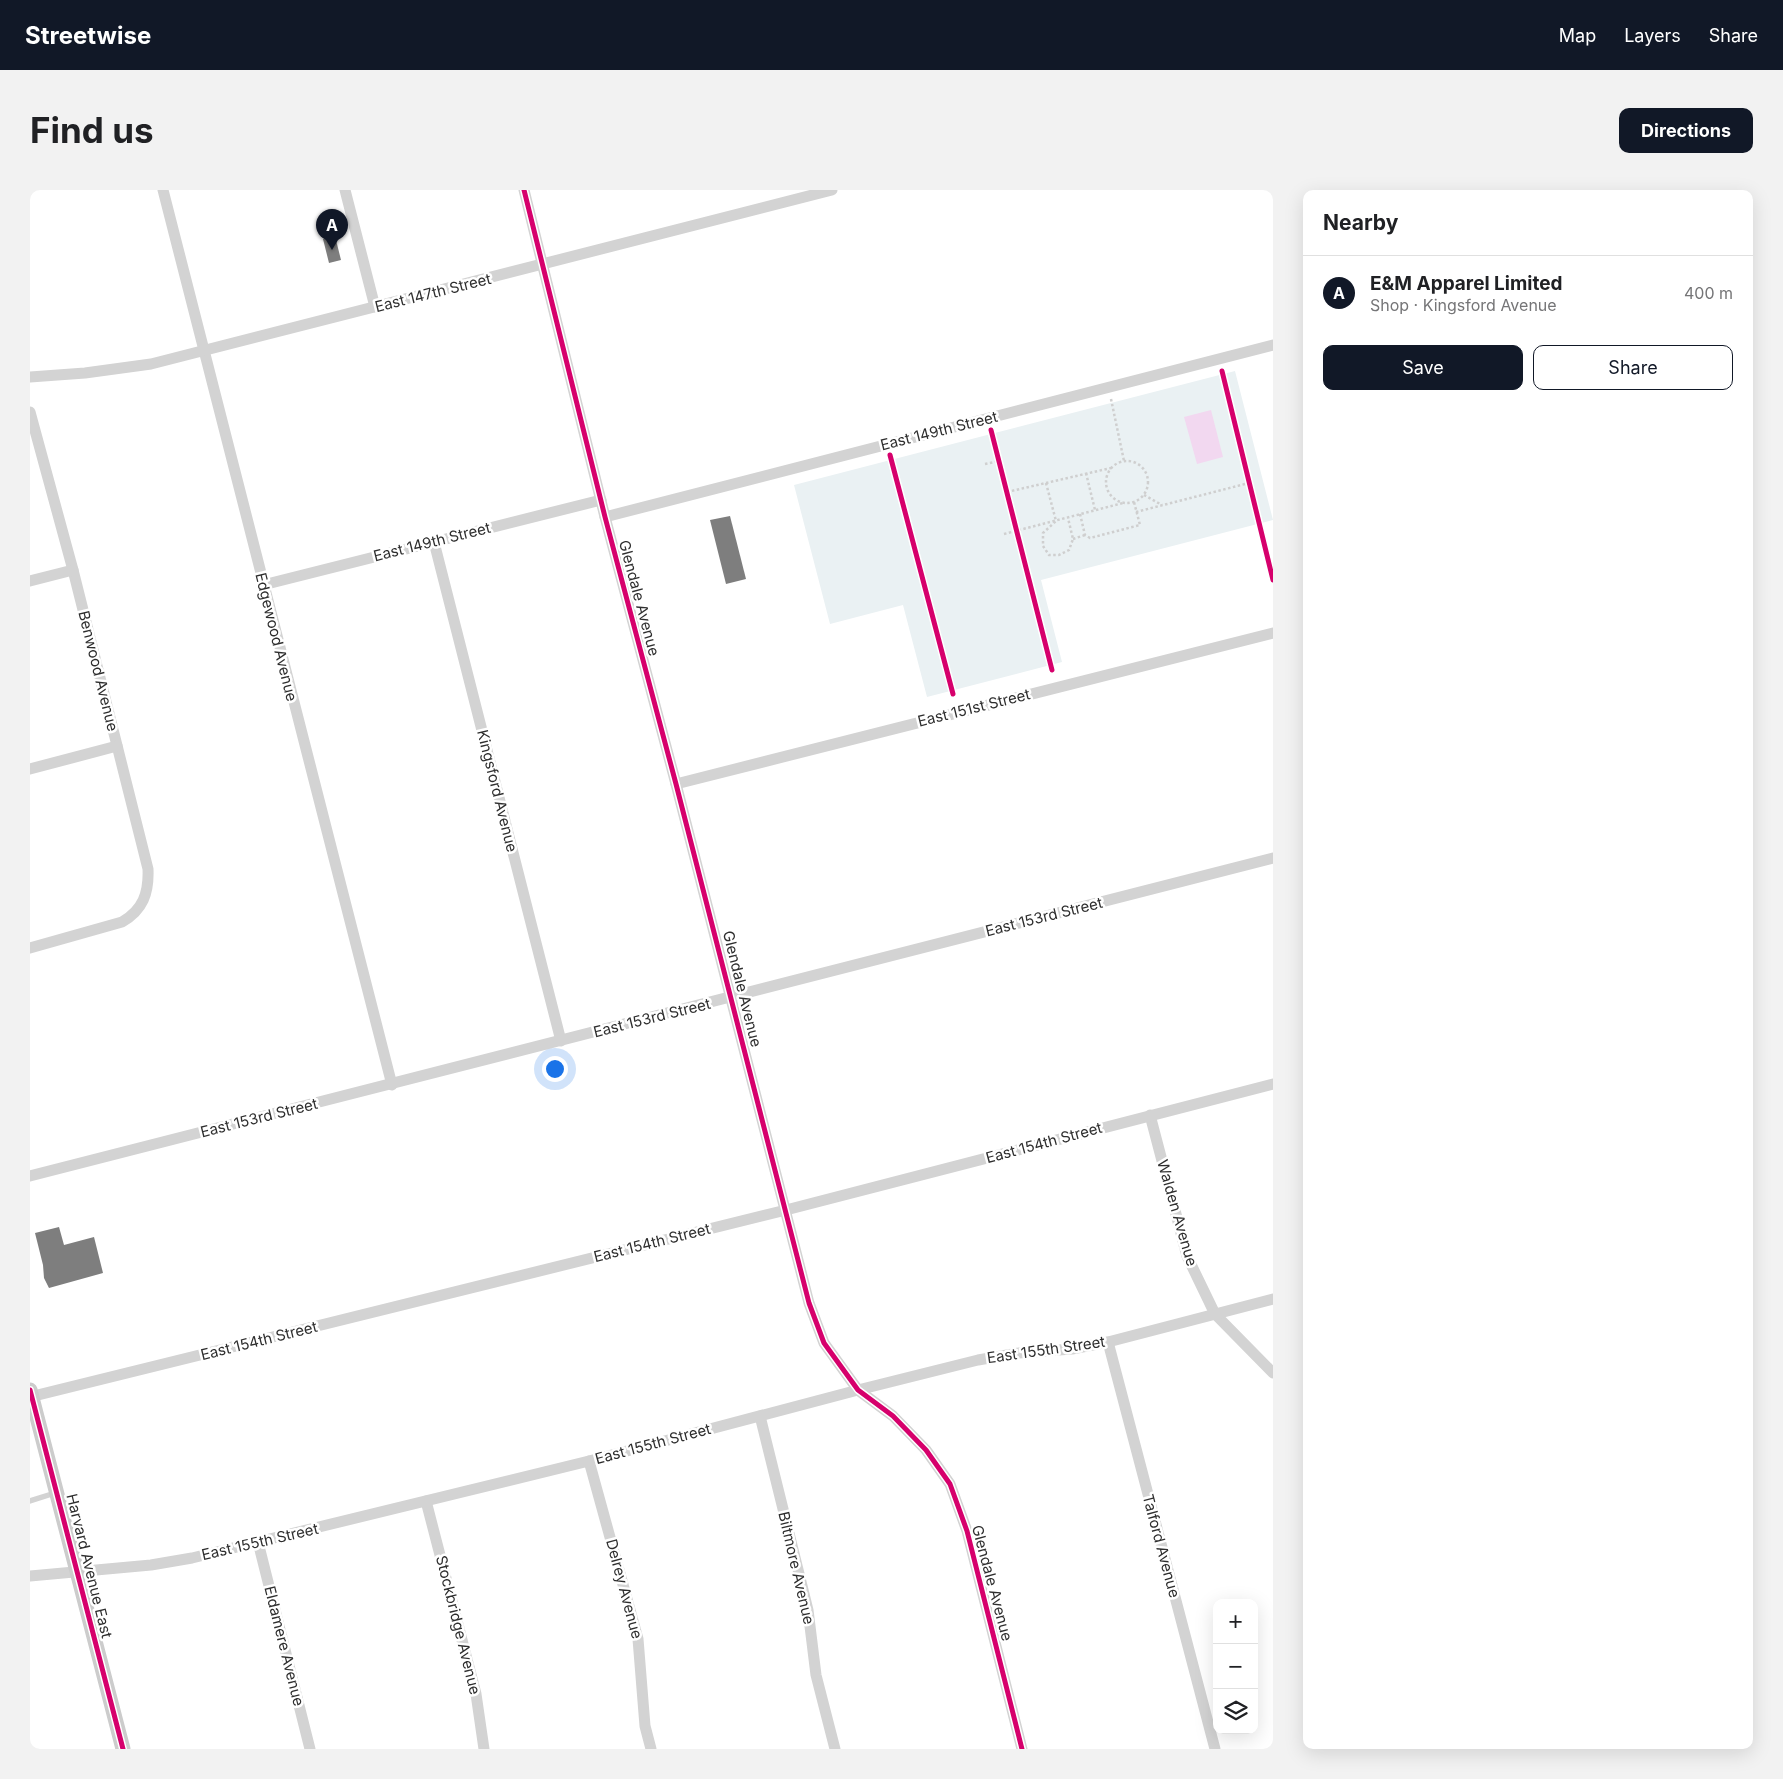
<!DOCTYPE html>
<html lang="en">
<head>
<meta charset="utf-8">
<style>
  :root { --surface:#fff; --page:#f2f2f2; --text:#202124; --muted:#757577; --line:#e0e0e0; --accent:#111827 }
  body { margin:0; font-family:Inter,sans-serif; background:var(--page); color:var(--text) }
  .controls { position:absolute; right:15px; bottom:15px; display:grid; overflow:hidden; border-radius:10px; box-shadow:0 5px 20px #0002 }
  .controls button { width:45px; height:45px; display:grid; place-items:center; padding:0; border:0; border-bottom:1px solid var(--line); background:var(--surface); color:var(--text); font:25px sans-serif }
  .you { position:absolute; left:524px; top:878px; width:18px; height:18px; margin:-12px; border:4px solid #fff; border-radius:50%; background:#1a73e8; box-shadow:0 0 0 8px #1a73e833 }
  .badge { display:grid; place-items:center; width:32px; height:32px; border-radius:50%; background:var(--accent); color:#fff; font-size:16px; font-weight:700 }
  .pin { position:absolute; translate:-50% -41px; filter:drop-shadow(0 1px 2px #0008) }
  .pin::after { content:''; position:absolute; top:26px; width:18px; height:15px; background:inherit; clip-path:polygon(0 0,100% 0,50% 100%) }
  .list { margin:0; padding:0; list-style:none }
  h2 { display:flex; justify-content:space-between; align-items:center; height:65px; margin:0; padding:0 20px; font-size:21px }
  h2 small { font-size:16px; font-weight:400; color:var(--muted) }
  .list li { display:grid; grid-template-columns:32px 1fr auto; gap:15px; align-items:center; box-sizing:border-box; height:75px; padding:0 20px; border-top:1px solid var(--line) }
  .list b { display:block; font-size:19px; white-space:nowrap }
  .list p { margin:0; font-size:16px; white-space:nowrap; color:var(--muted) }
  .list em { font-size:16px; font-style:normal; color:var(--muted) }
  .actions { display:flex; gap:10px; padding:15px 20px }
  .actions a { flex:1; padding:11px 0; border:1px solid var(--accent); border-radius:10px; text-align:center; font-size:18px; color:var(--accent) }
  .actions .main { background:var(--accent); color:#fff }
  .icon { flex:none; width:28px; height:28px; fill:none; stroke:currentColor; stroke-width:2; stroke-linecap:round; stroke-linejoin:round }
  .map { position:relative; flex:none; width:1243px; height:1559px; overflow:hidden; border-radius:10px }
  header { display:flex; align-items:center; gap:30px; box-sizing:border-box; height:70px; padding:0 25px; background:var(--accent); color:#fff }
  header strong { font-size:24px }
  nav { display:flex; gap:28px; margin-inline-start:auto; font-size:18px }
  .intro { display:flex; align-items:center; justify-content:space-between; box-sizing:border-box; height:120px; padding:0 30px }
  h1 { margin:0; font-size:35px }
  .button { padding:12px 22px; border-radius:10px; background:var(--accent); color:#fff; font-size:18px; font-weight:700 }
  main { display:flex; gap:30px; padding:0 30px }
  aside { flex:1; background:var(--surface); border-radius:10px; box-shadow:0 5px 20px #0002 }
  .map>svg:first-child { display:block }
</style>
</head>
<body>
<header>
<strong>Streetwise</strong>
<nav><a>Map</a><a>Layers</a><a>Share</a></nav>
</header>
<div class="intro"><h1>Find us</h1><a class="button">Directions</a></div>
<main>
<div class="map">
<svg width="1243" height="1559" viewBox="0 0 1243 1559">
  <rect width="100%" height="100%" fill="#fff"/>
  <!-- green -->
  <path fill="#eaf1f3" d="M1205,181l38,149 -232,60 21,82 -135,35 -24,-92 -73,19 -36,-139z"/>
  <!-- water -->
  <path fill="#f2d8f0" d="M1181,220l12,47 -26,7 -13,-47z"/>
  <!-- building -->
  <g fill="#7e7e7e">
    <path d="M305,46l6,24 -12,3 -6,-24z"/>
    <path d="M700,326l16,63 -20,5 -16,-64z"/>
    <path d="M29,1037l5,18 30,-8 9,36 -54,15 -5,-10 -1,-13 -8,-32z"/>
  </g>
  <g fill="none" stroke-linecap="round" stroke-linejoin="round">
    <!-- path -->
    <g stroke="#cfcfcf" stroke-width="2.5" stroke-dasharray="2.5 2.5" stroke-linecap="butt">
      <path d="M1081,209l13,62"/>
      <circle cx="1097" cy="292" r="21"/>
      <path d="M955,274l14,-3"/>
      <path d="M1056,283l9,37"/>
      <path d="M1016,293l10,38 -13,12v13l6,9h10l10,-5 4,-11 -5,-21"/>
      <path d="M977,302l104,-24"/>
      <path d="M1114,305l18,10"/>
      <path d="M1106,322l113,-29"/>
      <path d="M1050,324l5,21 5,3 50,-13 -6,-23"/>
      <path d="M974,344l119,-31"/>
      <path d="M1043,349l12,-4"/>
    </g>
    <!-- lane -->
    <path stroke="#d3d3d3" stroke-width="5.5" d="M0,1311l25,-8"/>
    <!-- street -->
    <g stroke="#d3d3d3" stroke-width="11">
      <path d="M133,0l229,895"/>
      <path d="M315,0l30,117"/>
      <path d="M494,0l81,327 71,267 133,519 15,40 34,47 35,26 33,34 24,34 17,47 55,218"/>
      <path d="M0,187l55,-4 66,-9 681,-174"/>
      <path d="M0,222l43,158 75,299c1,24 -5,41 -26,53l-92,26"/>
      <path d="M575,327l668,-172"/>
      <path d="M404,352l127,499"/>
      <path d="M0,391l43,-11"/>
      <path d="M233,395l338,-85"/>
      <path d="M0,579l87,-23"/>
      <path d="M646,594l597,-151"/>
      <path d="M1120,925l37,141 28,58 58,59"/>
      <path d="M0,986l1243,-318"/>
      <path d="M1078,1152l107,407"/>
      <path d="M0,1207l756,-187 487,-126"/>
      <path d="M730,1226l48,194 8,65 19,74"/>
      <path d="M559,1271l49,178 7,87 6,23"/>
      <path d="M396,1311l50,193 8,55"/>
      <path d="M228,1352l52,207"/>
      <path d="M0,1386l121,-11 41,-7 397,-97 269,-71 120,-30 41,-7 53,-4 36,-7 165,-43"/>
    </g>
    <!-- secondary -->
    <path stroke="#ccc" stroke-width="15" d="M0,1200l93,359"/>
    <defs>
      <g id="cycleway">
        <path d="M494,0l81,327 71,267 133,519 15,40 34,47 35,26 33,34 24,34 17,47 55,218"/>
        <path d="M1192,181l51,209"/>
        <path d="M961,240l61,240"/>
        <path d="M860,265l63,239"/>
        <path d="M0,1200l93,359"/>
      </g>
    </defs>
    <!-- cycleway casing -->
    <use href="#cycleway" stroke="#fff" stroke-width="8"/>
    <!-- cycleway -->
    <use href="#cycleway" stroke="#d6006c" stroke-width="5"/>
  </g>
  <g text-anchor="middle" stroke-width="5" stroke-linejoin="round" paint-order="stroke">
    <!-- street labels -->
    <g font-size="15" fill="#2e2e2e" stroke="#fff">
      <text transform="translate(403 103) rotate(-14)" y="5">East 147th Street</text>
      <text transform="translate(909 241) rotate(-14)" y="5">East 149th Street</text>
      <text transform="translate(402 352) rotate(-14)" y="5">East 149th Street</text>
      <text transform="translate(609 408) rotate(75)" y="5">Glendale Avenue</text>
      <text transform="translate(246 447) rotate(76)" y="5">Edgewood Avenue</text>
      <text transform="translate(68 481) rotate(76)" y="5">Benwood Avenue</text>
      <text transform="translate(944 518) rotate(-14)" y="5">East 151st Street</text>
      <text transform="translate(467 601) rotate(76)" y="5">Kingsford Avenue</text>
      <text transform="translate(1014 727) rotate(-14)" y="5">East 153rd Street</text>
      <text transform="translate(712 799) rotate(76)" y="5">Glendale Avenue</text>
      <text transform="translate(622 828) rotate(-14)" y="5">East 153rd Street</text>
      <text transform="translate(229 928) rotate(-14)" y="5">East 153rd Street</text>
      <text transform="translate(1014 953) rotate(-15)" y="5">East 154th Street</text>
      <text transform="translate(1147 1023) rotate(74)" y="5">Walden Avenue</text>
      <text transform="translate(622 1053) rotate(-14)" y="5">East 154th Street</text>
      <text transform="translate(229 1151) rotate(-14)" y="5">East 154th Street</text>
      <text transform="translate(1016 1160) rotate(-8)" y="5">East 155th Street</text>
      <text transform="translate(623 1254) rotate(-15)" y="5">East 155th Street</text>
      <text transform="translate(230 1352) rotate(-13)" y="5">East 155th Street</text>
      <text transform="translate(1131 1356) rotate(75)" y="5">Talford Avenue</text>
      <text transform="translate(59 1376) rotate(76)" y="5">Harvard Avenue East</text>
      <text transform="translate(766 1378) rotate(77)" y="5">Biltmore Avenue</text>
      <text transform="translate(962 1393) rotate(75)" y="5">Glendale Avenue</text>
      <text transform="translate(594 1399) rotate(75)" y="5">Delrey Avenue</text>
      <text transform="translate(428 1435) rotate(76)" y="5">Stockbridge Avenue</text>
      <text transform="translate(254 1456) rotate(76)" y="5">Eldamere Avenue</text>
    </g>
  </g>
</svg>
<div class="controls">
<button>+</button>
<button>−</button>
<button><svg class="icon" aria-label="layers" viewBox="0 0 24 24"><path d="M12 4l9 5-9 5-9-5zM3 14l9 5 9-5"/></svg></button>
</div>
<div class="you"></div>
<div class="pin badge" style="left:302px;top:60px">A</div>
</div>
<aside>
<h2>Nearby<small></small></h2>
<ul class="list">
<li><span class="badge">A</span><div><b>E&amp;M Apparel Limited</b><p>Shop · Kingsford Avenue</p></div><em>400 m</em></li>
</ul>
<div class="actions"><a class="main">Save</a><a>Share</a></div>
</aside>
</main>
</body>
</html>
